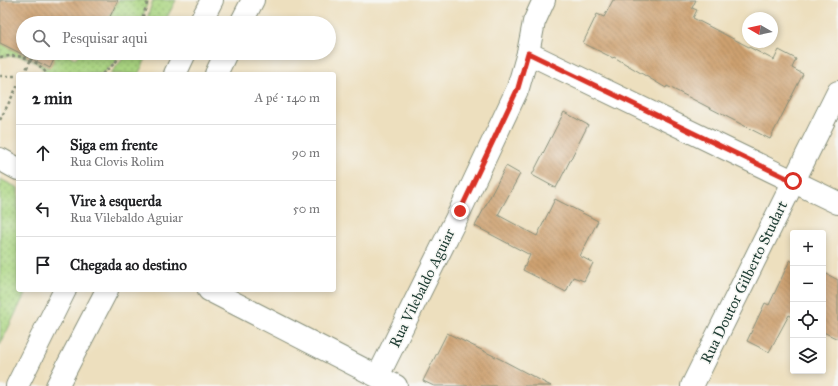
<!DOCTYPE html>
<html lang="pt">
<head>
<meta charset="utf-8">
<style>
  :root { --surface:#fff; --page:#f6f6f6; --text:#202124; --muted:#757577; --line:#e0e0e0 }
  body { margin:0; font-family:"IM FELL Great Primer",serif; background:var(--page); color:var(--text) }
  .controls { position:absolute; right:12px; bottom:12px; display:grid; overflow:hidden; border-radius:4px; box-shadow:0 2px 6px #0003 }
  .controls button { width:36px; height:36px; display:grid; place-items:center; padding:0; border:0; border-bottom:1px solid var(--line); background:var(--surface); color:var(--text); font:20px sans-serif }
  .compass { position:absolute; left:742px; top:12px; width:36px; height:36px; border-radius:50%; background:var(--surface); box-shadow:0 2px 6px #0003; rotate:279deg }
  .stop { position:absolute; width:12px; height:12px; margin:-9px; border:3px solid #d93025; border-radius:50%; background:#fff }
  .stop.end { background:#d93025; border-color:#fff; box-shadow:0 1px 4px #0008 }
  .list { margin:0; padding:0; list-style:none }
  h2 { display:flex; justify-content:space-between; align-items:center; height:52px; margin:0; padding:0 16px; font-size:17px }
  h2 small { font-size:13px; font-weight:400; color:var(--muted) }
  .list li { display:grid; grid-template-columns:26px 1fr auto; gap:12px; align-items:center; box-sizing:border-box; height:56px; padding:0 16px; border-top:1px solid var(--line) }
  .list b { display:block; font-size:15px; white-space:nowrap }
  .list p { margin:0; font-size:13px; white-space:nowrap; color:var(--muted) }
  .list em { font-size:13px; font-style:normal; color:var(--muted) }
  .icon { flex:none; width:22px; height:22px; fill:none; stroke:currentColor; stroke-width:2; stroke-linecap:round; stroke-linejoin:round }
  .map { position:relative; flex:none; width:838px; height:386px; overflow:hidden }
  .search { position:absolute; background:var(--surface); box-shadow:0 2px 6px #0003; left:16px; top:16px; width:320px; height:44px; display:flex; align-items:center; gap:10px; box-sizing:border-box; padding:0 14px; border-radius:22px; color:var(--muted); font-size:15px }
  .panel { position:absolute; background:var(--surface); box-shadow:0 2px 6px #0003; left:16px; top:72px; width:320px; height:220px; border-radius:4px }
  .map>svg:first-child { display:block }
</style>
</head>
<body>
<div class="map">
<svg width="838" height="386" viewBox="0 0 838 386">
  <defs>
    <pattern id="grass-dots" width="8" height="8" patternUnits="userSpaceOnUse"><rect width="8" height="8" fill="#aad581"/><path d="M2 2h.1M6 6h.1" fill="none" stroke="#8aae6a" stroke-width="1.8" stroke-linecap="round"/></pattern>
    <pattern id="building-back-hatch" width="6" height="6" patternUnits="userSpaceOnUse"><rect width="6" height="6" fill="#cda06f"/><path d="M-1 5l2 2M0 0l6 6M5-1l2 2" fill="none" stroke="#a6845c"/></pattern>
  </defs>
  <rect width="100%" height="100%" fill="#f6f6f2"/>
  <filter id="ink" filterUnits="userSpaceOnUse"><feTurbulence type="fractalNoise" baseFrequency=".025" numOctaves="2"/><feDisplacementMap in="SourceGraphic" scale="8" xChannelSelector="R" yChannelSelector="G"/><feConvolveMatrix kernelMatrix="1 2 1 2 8 2 1 2 1" color-interpolation-filters="sRGB"/></filter>
  <filter id="wash" filterUnits="userSpaceOnUse"><feTurbulence type="fractalNoise" baseFrequency=".012" numOctaves="4" result="noise"/><feDisplacementMap in="SourceGraphic" scale="16" xChannelSelector="R" yChannelSelector="G"/><feGaussianBlur stdDeviation="0.9" result="paint"/><feColorMatrix in="noise" values="0 0 0 0 0 0 0 0 0 0 0 0 0 0 0 0 0 1.4 0 .05"/><feComposite in="paint" operator="in"/></filter>
  <g filter="url(#wash)">
    <rect width="100%" height="100%" fill="#eddfbe"/>
    <!-- grass -->
    <g fill="url(#grass-dots)" stroke="#64895a">
      <path d="M118,0h30l-7,23h-34z"/>
      <path d="M153,0h23l-12,23h-14l-2,-7z"/>
      <path d="M0,43l49,25 8,-15h7l12,6 3,-6h43l-7,10 -13,11h-55c-13,-17 -26,-20 -47,-17z"/>
      <path d="M128,53h21l-11,21h-28z"/>
      <path d="M0,179l18,9v102h9l-27,55z"/>
    </g>
    <g id="blocks">
      <!-- building -->
      <g fill="url(#building-back-hatch)">
        <path d="M0,0h118l-11,23h-84v30h34l-7,15 -50,-25z"/>
        <path d="M613,0h83l-4,8 5,2 -4,8 81,42 5,-10 17,9 -4,9 11,6 -33,65 -103,-53 -1,2 -52,-31 -1,1 -30,-15 14,-29 7,3z"/>
        <path d="M564,112l24,13 -32,63 -24,-13z"/>
        <path d="M506,166l14,8 -22,41 39,21 18,-37 43,22 -18,35 13,7 -9,18 -11,-4 -7,15 -43,-22 7,-15 -55,-29z"/>
        <path d="M790,260l3,2v55l-4,-2 -20,37 -22,-11 18,-38 4,2z"/>
        <path d="M823,272l15,8v59l-15,-7z"/>
        <path d="M447,333l55,27 49,26h-117l-11,-5z"/>
      </g>
    </g>
  </g>
  <g filter="url(#ink)">
    <use href="#blocks" fill-opacity="0" stroke="#868e79" stroke-width="1"/>
    <g fill="none" stroke-linecap="round" stroke-linejoin="round">
      <defs>
        <g id="street">
          <path d="M528,53l310,150"/>
          <path d="M0,159l18,10"/>
          <path d="M209,290l187,96"/>
          <path d="M378,376l82,-165 58,-123 10,-35 6,-31 10,-22"/>
          <path d="M692,386l146,-294"/>
        </g>
        <g id="primary">
          <path d="M200,23l12,-23"/>
          <path d="M241,23l12,-23"/>
          <path d="M175,74l10,-21"/>
          <path d="M216,74l10,-21"/>
          <path d="M17,386l48,-96"/>
          <path d="M57,386l50,-96"/>
        </g>
      </defs>
      <!-- street casing -->
      <use href="#street" stroke="#868e79" stroke-width="24"/>
      <!-- primary casing -->
      <use href="#primary" stroke="#868e79" stroke-width="24"/>
      <!-- path -->
      <g stroke="#868e79" stroke-width="2.5" stroke-dasharray="3 3" stroke-linecap="butt">
        <path d="M141,23l7,-23"/>
        <path d="M0,57c21,-3 34,0 47,17"/>
        <path d="M24,74l7,-15"/>
        <path d="M102,74l13,-11 7,-10"/>
        <path d="M0,76h18"/>
        <path d="M0,120l18,-35"/>
      </g>
      <!-- street -->
      <use href="#street" stroke="#fff" stroke-width="22"/>
      <!-- primary -->
      <use href="#primary" stroke="#fff" stroke-width="22"/>
    </g>
  </g>
  <g fill="none" stroke-linecap="round" stroke-linejoin="round" filter="url(#ink)">
    <!-- route -->
    <path stroke="#d93025" stroke-width="5" d="M460,211l58,-123 10,-35 265,128"/>
  </g>
  <g text-anchor="middle" stroke-width="3" stroke-linejoin="round" paint-order="stroke">
    <!-- street labels -->
    <g font-size="15" fill="#1f3d34" stroke="#f6f6f2">
      <text transform="translate(744 282) rotate(-64)" y="5">Rua Doutor Gilberto Studart</text>
      <text transform="translate(422 288) rotate(-64)" y="5">Rua Vilebaldo Aguiar</text>
    </g>
  </g>
</svg>
<div class="controls">
<button>+</button>
<button>−</button>
<button><svg class="icon" aria-label="locate" viewBox="0 0 24 24"><circle cx="12" cy="12" r="6"/><path d="M12 2v4M12 18v4M2 12h4M18 12h4"/></svg></button>
<button><svg class="icon" aria-label="layers" viewBox="0 0 24 24"><path d="M12 4l9 5-9 5-9-5zM3 14l9 5 9-5"/></svg></button>
</div>
<svg class="compass" viewBox="-18 -18 36 36"><path d="M0-13l5 13h-10z" fill="#e53935"/><path d="M0 13l5-13h-10z" fill="#757577"/></svg>
<div class="stop" style="left:793px;top:181px"></div>
<div class="stop end" style="left:460px;top:211px"></div>
<div class="search"><svg class="icon" aria-label="search" viewBox="0 0 24 24"><circle cx="10" cy="10" r="6"/><path d="M15 15l6 6"/></svg>Pesquisar aqui</div>
<section class="panel">
<h2>2 min<small>A pé · 140 m</small></h2>
<ul class="list">
<li><svg class="icon" aria-label="ahead" viewBox="0 0 24 24"><path d="M12 20V5M6 11l6-6 6 6"/></svg><div><b>Siga em frente</b><p>Rua Clovis Rolim</p></div><em>90 m</em></li>
<li><svg class="icon" aria-label="left" viewBox="0 0 24 24"><path d="M17 20v-9H6M10 6l-5 5 5 5"/></svg><div><b>Vire à esquerda</b><p>Rua Vilebaldo Aguiar</p></div><em>50 m</em></li>
<li><svg class="icon" aria-label="arrive" viewBox="0 0 24 24"><path d="M6 21V4h12l-3 4 3 4H6"/></svg><div><b>Chegada ao destino</b></div></li>
</ul>
</section>
</div>
</body>
</html>
